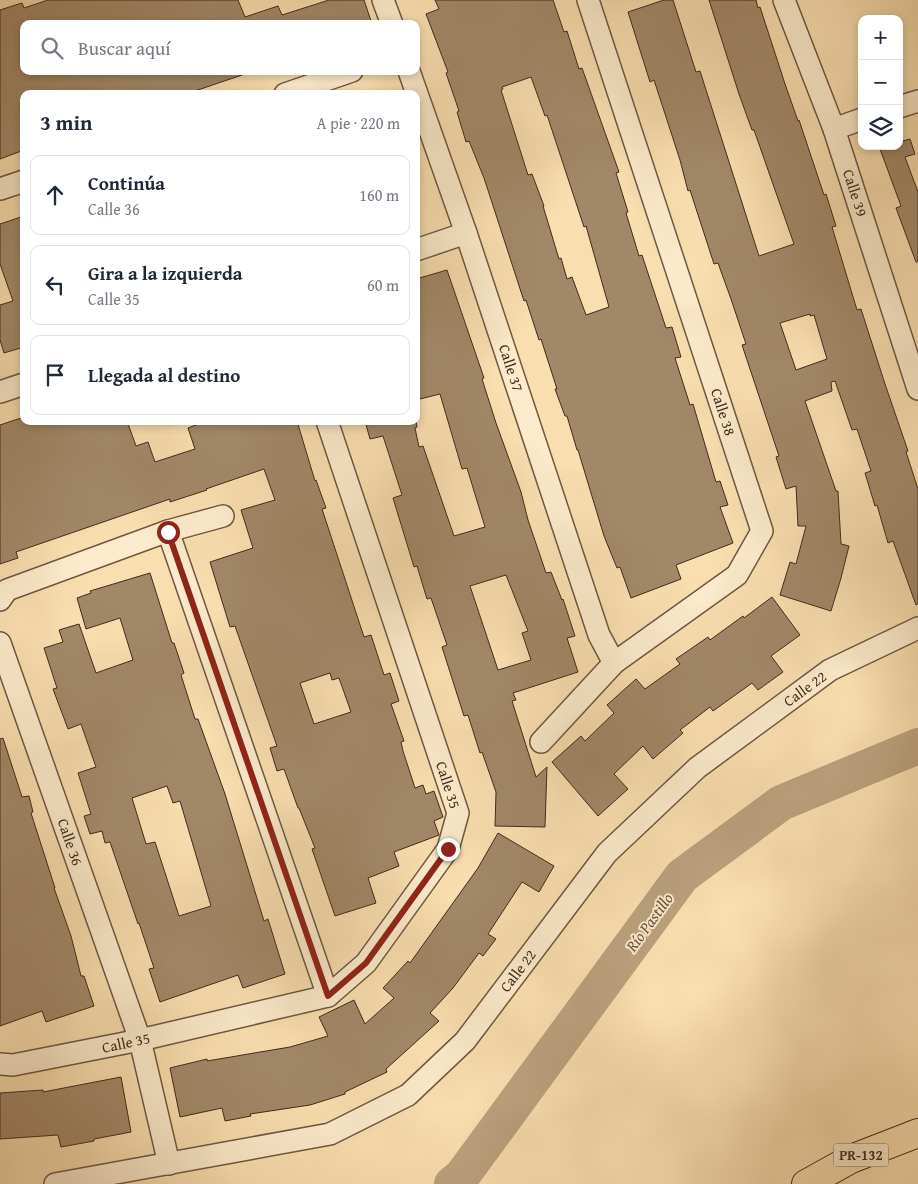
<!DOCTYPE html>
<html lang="es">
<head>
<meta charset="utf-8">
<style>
  :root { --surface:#fff; --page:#f2f2f3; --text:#1f2937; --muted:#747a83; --line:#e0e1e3 }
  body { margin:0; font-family:"Gentium Book Plus",serif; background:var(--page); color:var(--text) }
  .controls { position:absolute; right:15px; top:15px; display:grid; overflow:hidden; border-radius:10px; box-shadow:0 2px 8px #0003 }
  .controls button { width:45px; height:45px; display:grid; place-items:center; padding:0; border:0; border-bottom:1px solid var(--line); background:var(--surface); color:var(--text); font:25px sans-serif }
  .stop { position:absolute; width:15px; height:15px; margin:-11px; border:4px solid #8f2418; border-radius:50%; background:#fff }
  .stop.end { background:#8f2418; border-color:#fff; box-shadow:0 1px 5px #0008 }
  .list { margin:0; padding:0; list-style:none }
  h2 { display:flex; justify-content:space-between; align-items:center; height:65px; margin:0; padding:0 20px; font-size:21px }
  h2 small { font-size:16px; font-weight:400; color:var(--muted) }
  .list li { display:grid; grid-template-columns:32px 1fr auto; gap:15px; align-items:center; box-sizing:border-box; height:80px; margin:0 10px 10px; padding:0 10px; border:1px solid var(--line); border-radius:10px }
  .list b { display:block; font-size:19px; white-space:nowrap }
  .list p { margin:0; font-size:16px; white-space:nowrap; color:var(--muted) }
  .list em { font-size:16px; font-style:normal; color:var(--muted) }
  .icon { flex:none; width:28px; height:28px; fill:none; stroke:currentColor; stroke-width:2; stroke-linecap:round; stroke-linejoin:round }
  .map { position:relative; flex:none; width:918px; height:1184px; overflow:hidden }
  .search { position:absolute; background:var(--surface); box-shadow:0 2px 8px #0003; left:20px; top:20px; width:400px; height:55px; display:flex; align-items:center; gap:12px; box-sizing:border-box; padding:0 18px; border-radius:10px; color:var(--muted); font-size:19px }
  .panel { position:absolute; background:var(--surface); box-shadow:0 2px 8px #0003; left:20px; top:90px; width:400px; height:335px; border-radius:10px }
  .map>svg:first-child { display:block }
</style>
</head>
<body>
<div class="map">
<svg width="918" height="1184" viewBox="0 0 918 1184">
  <rect width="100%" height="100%" fill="#f9deaf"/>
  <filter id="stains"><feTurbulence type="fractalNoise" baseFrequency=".004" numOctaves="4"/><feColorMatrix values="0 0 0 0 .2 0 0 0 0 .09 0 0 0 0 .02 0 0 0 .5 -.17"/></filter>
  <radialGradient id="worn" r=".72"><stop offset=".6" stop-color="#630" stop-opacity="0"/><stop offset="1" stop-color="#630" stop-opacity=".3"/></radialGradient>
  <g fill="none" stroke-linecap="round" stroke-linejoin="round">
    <!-- river -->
    <path stroke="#baa17d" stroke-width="36" d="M452,1184l10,-8 220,-300 99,-73 137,-57"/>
  </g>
  <!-- building -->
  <g fill="#a18868" stroke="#412a1c" fill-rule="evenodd">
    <path d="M48,0h190l7,17 33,-11 4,9 47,-15h35l8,24h-348v47h220l1,3 -59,20h-162v56l-24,9v-149l22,-7 2,5z"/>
    <path d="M435,0h118l11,32 3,-1 12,38 3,-1 37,104 -3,1 12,39 -2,1 13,43 3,-1 24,73 6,-1 9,30 -6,1 15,47 3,-1 23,78 4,-1 8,24 -8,2 13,36 -57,22 5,14 -50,19 -11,-31 -3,1 -13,-32 -26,-86h-1l-10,-34h-2l-10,-27h2l-16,-50 -2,1 -13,-40 -2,1 -40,-123 -15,-37 -3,1 -9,-30 2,-1 -13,-38 2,-1 -22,-58 13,-5zM531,77l14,39 2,-1 37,112 2,-1 23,81 -23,8 -14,-38 -5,2 -6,-21 -2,1 -16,-53h1l-12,-32 -4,1 -27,-85 2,-1 -1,-2z"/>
    <path d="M664,0h9l23,72 4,-1 59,185 35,-12 -40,-114h-2l-13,-36 -30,-94h47l2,8 2,-1 25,77 13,37 1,-1 25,75 2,-1 10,32 -4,1 25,83 4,-1 24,75 23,67 -2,1 12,37v115l-2,1 -23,-64 -5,2 -11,-38 -2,1 -10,-33 6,-2 -14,-42 -5,1 -17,-49 -4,1 1,9 -27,10 31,90h2l3,53 8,2 -8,32 -10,33 -51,-16 10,-33 6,2 10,-38h-8l-2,-40 -10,3 -10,-32 3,-1 -37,-111 4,-1 -15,-45 -13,-36 -4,1 -24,-74 -2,1 -8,-31 -26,-80 -4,2 -22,-70zM810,314v2l4,-1 13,44 -31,11 -16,-47z"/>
    <path d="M910,139l5,15 -10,3 13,35v70h-2l-20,-54 5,-2 -21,-57 9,-3h10v-4z"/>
    <path d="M24,216v131l-20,6 -4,-13v-35l13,-4 -13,-37v-40z"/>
    <path d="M447,270l37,108 -2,1 14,44 25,69 7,28 18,53 5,-1 11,28 1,-1 12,37 -8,2 11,34 -65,21 3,7 -4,1 24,76 11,-10 -2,60 -50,-1 1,-34 -14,-40 -2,1 -12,-38 -4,1 -22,-69 5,-2 -16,-47 -4,1 -10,-33 -3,1 -21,-69 9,-3 -19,-59 -13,3 -5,-18h51l1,6 -2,1 4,19 4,-1 31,90 31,-9 -18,-59 -5,1 -22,-75 -24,6v-121zM506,575l22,56 -6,2 9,27 -33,10 -28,-84z"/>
    <path d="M24,417v4h103l9,25 12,-4 7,20 40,-13 -7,-21 18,-7h91l18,60 1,-1 10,28 -4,1 42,128 7,-2 13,40 6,-2 9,28 -8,3 13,37 -3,1 2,9 12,37 8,-3 3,9 8,-3 9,26 -9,4 5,14 -45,17 5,14 -31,12 8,25 -41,13 -23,-67 3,-1 -16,-40h-1l-14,-39 -7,2 -7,-23 7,-2 -42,-120 -5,1 -20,-65 43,-14 -12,-38 34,-10 -11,-31 -58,20 1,1 -37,12v-3l-154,53 2,6 -18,6v-139zM330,673l2,7 7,-2 12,34 -37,12 -14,-41z"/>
    <path d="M150,573l22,70h2l10,30 -3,2 14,44h3l27,75 39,127 4,-2 17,55 -42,14 -5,-13 -78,27 -11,-33 5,-1 -15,-45 -1,1 -28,-82 -5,1 -3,-12 -12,3 -6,-18 7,-2 -13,-41 18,-6 -15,-43 -13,5 -15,-40 4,-1 -13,-40 19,-6 -4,-12 20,-6 17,49 37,-13 -13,-42 -34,11 -9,-31 14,-5 -1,-2zM167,786l6,17 7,-2 31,105 -32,10 -24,-74 -9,2 -14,-46z"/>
    <path d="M772,597l28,38 -29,21 12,16 -25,18 -6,-7 -39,28 -3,-4 -30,23 3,3 -30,26 -10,-13 -29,28 14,15 -30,27 -46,-54 29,-26 4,5 29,-28 -7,-8 29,-26 9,10 35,-25 -4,-5 32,-22 2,3 33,-24 1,2z"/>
    <path d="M3,738l19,59 7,-1 4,16 -2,1 24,75h-1l17,48 10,40h3l10,30 -48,16 -4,-11 -42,15v-287z"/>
    <path d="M498,833l56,33 -15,26 -17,-10 -34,52 8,5 -13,17 -4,-3 -26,35 -23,25 9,8 -53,48 1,3 -42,20v2l-35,11 -60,9 1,2 -26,5 -3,-13 -42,9 -10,-49 37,-9v2l83,-14 38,-11 -9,-19 35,-17 11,24 29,-26 -11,-10 25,-27 2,2 68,-95z"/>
    <path d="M121,1077l10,55 -37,7v2l-33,6 -3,-12 -58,4v-46l43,-3v2z"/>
  </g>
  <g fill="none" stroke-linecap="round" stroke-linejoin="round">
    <defs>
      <g id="street">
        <path d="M383,0l9,24"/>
        <path d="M784,0l50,129 84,260"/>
        <path d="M409,71l57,162 133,402 15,28"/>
        <path d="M285,94l67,-23"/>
        <path d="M899,107l19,-6"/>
        <path d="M834,129l28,-10"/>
        <path d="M0,189l24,-8"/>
        <path d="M416,250l50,-17"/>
        <path d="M0,392l24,-8"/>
        <path d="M168,531l160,465"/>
        <path d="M0,600l7,-10 161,-59 55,-15"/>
        <path d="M0,643l140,397 29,124"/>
        <path d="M541,742l73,-79 123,-88 25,-44 -174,-531"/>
        <path d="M0,1064l13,1 127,-25 188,-44 38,-33 82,-114 10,-36 -131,-392"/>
        <path d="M55,1184l275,-50 78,-39 57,-54 142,-188 90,-85 133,-98 88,-42"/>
      </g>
      <path id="primary" d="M806,1184l45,-25 67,-26"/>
    </defs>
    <!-- street casing -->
    <use href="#street" stroke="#6f5741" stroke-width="24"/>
    <!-- primary casing -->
    <use href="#primary" stroke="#412a1c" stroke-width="30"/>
    <!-- street -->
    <use href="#street" stroke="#fbeacb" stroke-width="21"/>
    <!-- primary -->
    <use href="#primary" stroke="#f9deaf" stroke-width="28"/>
  </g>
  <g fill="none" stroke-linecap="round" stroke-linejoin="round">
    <!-- route -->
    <path stroke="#8f2418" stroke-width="6" d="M168,532l160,464 38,-33 82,-114"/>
  </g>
  <g text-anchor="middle" stroke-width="4" stroke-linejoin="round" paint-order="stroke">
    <!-- shield labels -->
    <rect fill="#fbeacb" stroke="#796450" stroke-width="1" x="833.5" y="1143.5" width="55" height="23" rx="4"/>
    <g font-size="14" font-weight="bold" fill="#412a1c">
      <text x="861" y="1160">PR-132</text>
    </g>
    <!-- street labels -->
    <g font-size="15" fill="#412a1c" stroke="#fbeacb">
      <text transform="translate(855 193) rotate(72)" y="5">Calle 39</text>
      <text transform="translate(511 368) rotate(72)" y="5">Calle 37</text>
      <text transform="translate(723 412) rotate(72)" y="5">Calle 38</text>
      <text transform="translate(805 689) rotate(-36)" y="5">Calle 22</text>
      <text transform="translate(448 785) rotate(72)" y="5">Calle 35</text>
      <text transform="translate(70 842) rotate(71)" y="5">Calle 36</text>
      <text transform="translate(518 971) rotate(-53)" y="5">Calle 22</text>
      <text transform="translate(126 1043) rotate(-12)" y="5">Calle 35</text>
    </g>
    <!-- water labels -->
    <g font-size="16" font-style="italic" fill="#654e39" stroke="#fbeacb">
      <text transform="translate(649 922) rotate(-54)" y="6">Río Pastillo</text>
    </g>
  </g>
  <rect width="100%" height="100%" filter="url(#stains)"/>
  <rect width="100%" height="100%" fill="url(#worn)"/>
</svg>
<div class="controls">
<button>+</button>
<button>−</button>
<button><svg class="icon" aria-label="layers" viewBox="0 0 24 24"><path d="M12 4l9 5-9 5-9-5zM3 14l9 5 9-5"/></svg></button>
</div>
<div class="stop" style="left:168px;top:532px"></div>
<div class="stop end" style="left:448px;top:849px"></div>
<div class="search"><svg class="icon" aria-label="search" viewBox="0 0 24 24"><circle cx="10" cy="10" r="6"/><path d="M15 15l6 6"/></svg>Buscar aquí</div>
<section class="panel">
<h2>3 min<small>A pie · 220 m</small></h2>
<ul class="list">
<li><svg class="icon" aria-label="ahead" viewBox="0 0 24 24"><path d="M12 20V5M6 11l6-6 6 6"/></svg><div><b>Continúa</b><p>Calle 36</p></div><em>160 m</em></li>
<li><svg class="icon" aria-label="left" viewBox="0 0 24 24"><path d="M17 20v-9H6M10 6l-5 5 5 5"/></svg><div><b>Gira a la izquierda</b><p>Calle 35</p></div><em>60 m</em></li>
<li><svg class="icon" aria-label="arrive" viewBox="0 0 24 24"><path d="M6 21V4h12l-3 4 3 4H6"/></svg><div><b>Llegada al destino</b></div></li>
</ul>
</section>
</div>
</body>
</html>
